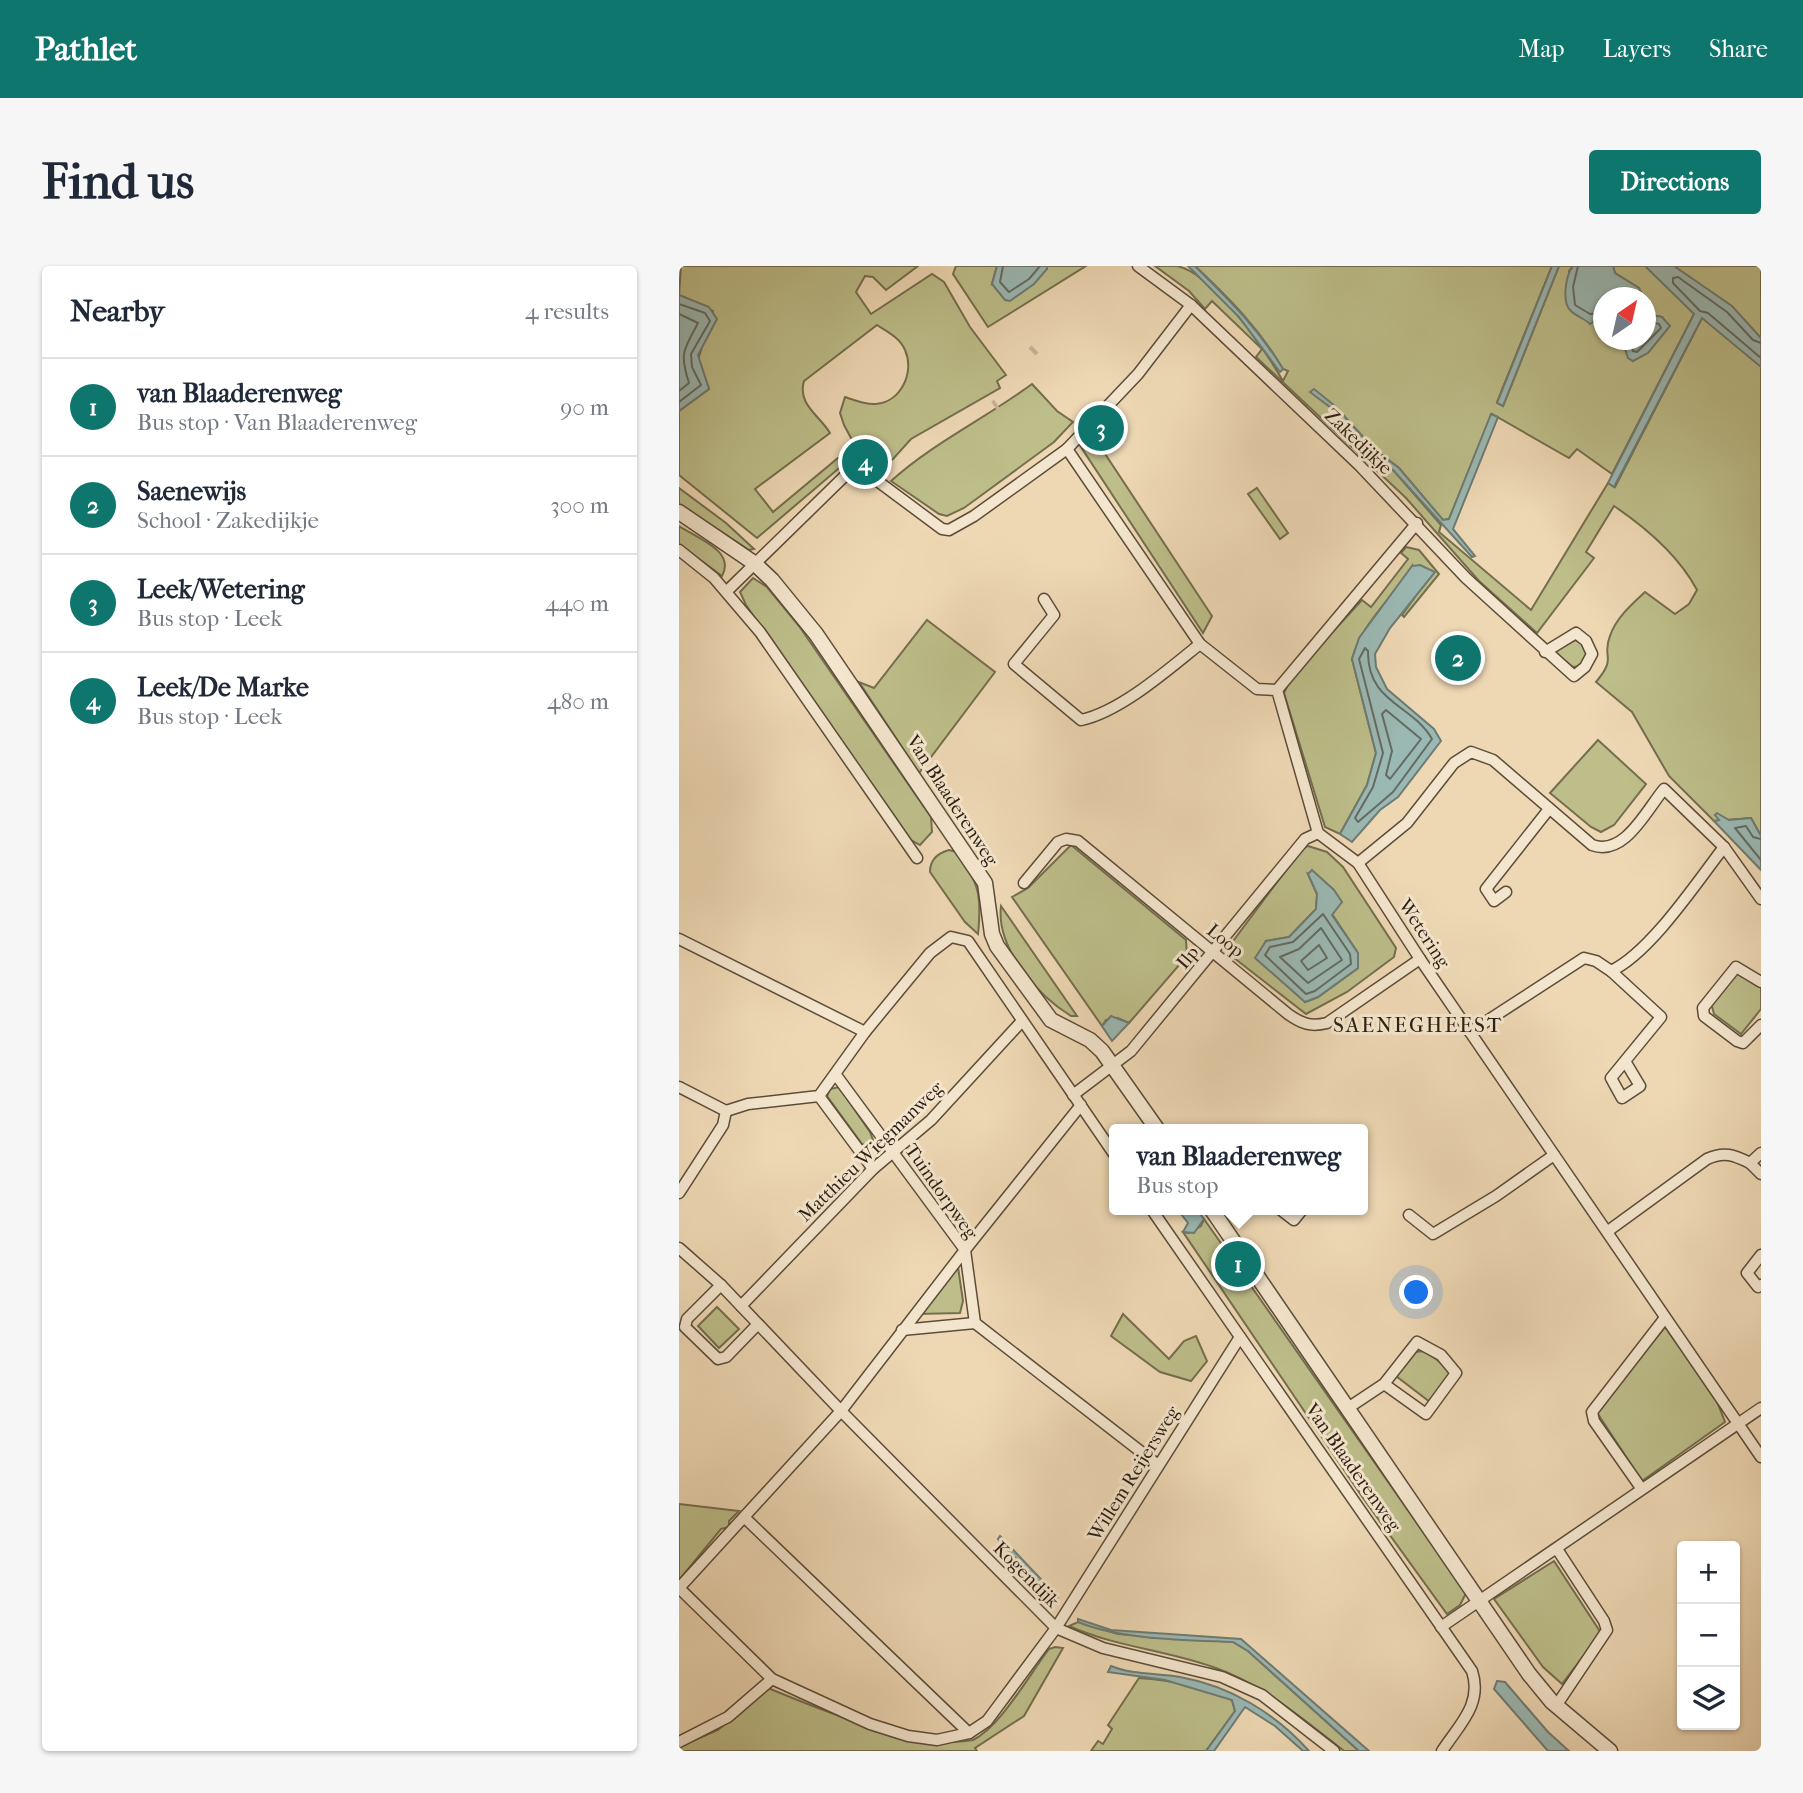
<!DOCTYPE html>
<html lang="en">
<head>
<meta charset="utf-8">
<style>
  :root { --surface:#fff; --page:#f6f6f7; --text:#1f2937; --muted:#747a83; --line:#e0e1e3; --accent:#0f766e }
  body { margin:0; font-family:"IM FELL French Canon",serif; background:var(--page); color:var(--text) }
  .controls { position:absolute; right:21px; bottom:21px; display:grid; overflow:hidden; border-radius:7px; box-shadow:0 2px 5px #0004 }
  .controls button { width:63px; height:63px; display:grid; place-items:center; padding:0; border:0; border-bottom:2px solid var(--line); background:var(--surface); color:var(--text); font:35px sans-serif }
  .compass { position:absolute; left:914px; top:21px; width:63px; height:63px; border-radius:50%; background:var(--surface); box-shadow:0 2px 5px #0004; rotate:34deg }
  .you { position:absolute; left:738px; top:1027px; width:24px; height:24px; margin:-18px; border:5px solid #fff; border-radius:50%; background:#1a73e8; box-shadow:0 0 0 10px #1a73e833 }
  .badge { display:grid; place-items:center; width:46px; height:46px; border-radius:50%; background:var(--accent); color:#fff; font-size:23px; font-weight:700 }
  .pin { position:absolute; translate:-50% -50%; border:4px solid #fff; box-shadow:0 2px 7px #0006 }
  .popup { position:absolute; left:430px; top:858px; width:259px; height:91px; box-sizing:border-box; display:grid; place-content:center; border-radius:7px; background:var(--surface); filter:drop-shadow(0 2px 5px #0005); font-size:23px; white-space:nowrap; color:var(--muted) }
  .popup b { font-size:26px; color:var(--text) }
  .popup::after { content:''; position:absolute; left:50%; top:100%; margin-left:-14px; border:14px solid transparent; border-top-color:var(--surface) }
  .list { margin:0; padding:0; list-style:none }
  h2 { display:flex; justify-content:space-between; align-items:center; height:91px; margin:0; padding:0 28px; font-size:30px }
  h2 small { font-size:23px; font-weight:400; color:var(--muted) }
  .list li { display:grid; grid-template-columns:46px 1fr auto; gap:21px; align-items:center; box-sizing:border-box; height:98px; padding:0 28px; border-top:2px solid var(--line) }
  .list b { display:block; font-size:26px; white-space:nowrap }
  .list p { margin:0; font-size:23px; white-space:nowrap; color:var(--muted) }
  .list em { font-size:23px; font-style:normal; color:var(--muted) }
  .icon { flex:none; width:38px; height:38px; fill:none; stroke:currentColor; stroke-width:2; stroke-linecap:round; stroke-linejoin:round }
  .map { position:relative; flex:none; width:1082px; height:1485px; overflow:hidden; border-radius:7px }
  header { display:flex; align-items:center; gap:42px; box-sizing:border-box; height:98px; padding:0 35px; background:var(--accent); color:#fff }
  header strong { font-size:33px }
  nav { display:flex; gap:38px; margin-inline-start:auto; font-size:24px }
  .intro { display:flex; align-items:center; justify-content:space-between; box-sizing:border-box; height:168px; padding:0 42px }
  h1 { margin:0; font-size:49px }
  .button { padding:18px 32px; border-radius:7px; background:var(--accent); color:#fff; font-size:24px; font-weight:700 }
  main { display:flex; gap:42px; padding:0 42px }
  aside { flex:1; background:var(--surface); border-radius:7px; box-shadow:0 2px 5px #0004 }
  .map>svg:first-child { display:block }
</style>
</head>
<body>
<header>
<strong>Pathlet</strong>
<nav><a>Map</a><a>Layers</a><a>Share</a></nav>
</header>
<div class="intro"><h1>Find us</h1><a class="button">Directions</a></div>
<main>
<aside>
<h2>Nearby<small>4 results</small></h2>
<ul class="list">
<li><span class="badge">1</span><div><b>van Blaaderenweg</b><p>Bus stop · Van Blaaderenweg</p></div><em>90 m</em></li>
<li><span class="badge">2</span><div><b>Saenewijs</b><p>School · Zakedijkje</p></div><em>300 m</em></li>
<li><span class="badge">3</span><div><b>Leek/Wetering</b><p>Bus stop · Leek</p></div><em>440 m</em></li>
<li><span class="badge">4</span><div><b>Leek/De Marke</b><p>Bus stop · Leek</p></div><em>480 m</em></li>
</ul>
</aside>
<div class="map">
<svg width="1082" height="1485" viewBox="0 0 1082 1485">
  <rect width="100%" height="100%" fill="#eed8b4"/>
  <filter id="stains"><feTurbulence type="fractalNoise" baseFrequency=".00286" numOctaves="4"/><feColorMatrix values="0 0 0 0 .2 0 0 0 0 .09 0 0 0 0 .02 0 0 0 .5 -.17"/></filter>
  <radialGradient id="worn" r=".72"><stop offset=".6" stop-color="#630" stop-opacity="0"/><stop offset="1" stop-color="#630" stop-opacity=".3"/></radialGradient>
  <!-- green -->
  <g fill="#bdbe8a" stroke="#746e4e" stroke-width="2" fill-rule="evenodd">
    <path d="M2,0h237l-32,24 -13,-13 -8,-1 -9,16 15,22 61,-40 12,8 26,45 36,48 -9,6 3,7 -89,51 -18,20 -18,11 -11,-8 -20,-37 -4,-12 5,-16c9,3 21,8 31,7 25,-2 39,-32 29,-54 -5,-12 -17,-18 -28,-25l-73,56c-7,23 15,34 26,52l-75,56 18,23 65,-54 4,-1 2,7 -87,74 -78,-63v-64l30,-22 -11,-29 15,-49 -34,-16z"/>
    <path d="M277,0h41l-5,18 55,-15v-3h39l-98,61 -35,-53z"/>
    <path d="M476,0c7,0 15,0 22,0 36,7 88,84 106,115l5,-10 -5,-2c-24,-41 -54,-71 -88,-103h357l-55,136 6,4 56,-140h14l-4,5 11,44 4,4 16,-2 3,23h19l6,17 5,4 29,-44 -16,-3 -1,-16 -5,-1 -1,-9 -24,-15 -2,-7h148v570l-10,-18 -37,3 -45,-45 -37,-64 -36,-30c22,-26 5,-24 14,-46 6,-18 22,-32 35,-44l30,22 14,-10 8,-14c-18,-34 -52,-63 -83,-84l-28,46 8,6 -57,75 -58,-52 -73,-83 -150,-141 6,-8 -50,-48 -7,8 -16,-18zM1015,48l8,4 -87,169 -7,-4 -77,127 -92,-78 2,-7 -47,-54 -23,-19 -41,-45 -13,-10 18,9 38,42 26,20 44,52 6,-1 43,-105 77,44 8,-9 35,25z"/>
    <path d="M353,118l25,27 16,11 -19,20 -90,66 -17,8 -8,-2 -48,-33c42,-38 95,-63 141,-97z"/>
    <path d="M411,165l122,185 -9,17 -124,-189z"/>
    <path d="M0,222l47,35 28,26 -5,1 -70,-46z"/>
    <path d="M578,222l31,45 -8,6 -32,-45z"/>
    <path d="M0,260c18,12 57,25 43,50l-43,-32z"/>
    <path d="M727,281l13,3 20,24 -35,43 -2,-2 13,-18 -3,-31c-19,32 -50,56 -60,93l24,94 -9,32 -27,49 -15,-7 -41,-134 8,-17 70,-76 9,7 37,-48 -7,-6z"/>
    <path d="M74,312l14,9 32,39 132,191 1,15 -12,13 -9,-5 -165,-235 -6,-13z"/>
    <path d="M248,354l68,52 -76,101 -60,-91 15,6z"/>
    <path d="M896,374l9,4 4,11 -7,11 -8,1 -20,-16z"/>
    <path d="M919,474l48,44 -32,41 -13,7 -10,-5 -41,-34z"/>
    <path d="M392,579l115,95 1,16 -58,67 -11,-5 -12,2 -4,6 -90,-129 16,-9z"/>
    <path d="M629,580l19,6 16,15 53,81 -2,9 -47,35 -41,22 -77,-60 -1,-6 73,-98zM629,608l26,16 -2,24 26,39v15l-40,29 -13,5 -39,-61 23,-4 27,-28 1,-15z"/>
    <path d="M270,584l8,2c22,31 25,44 21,82l-13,-12 -35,-50c0,-12 8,-19 19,-22z"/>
    <path d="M322,640l76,110h-6c-34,-21 -75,-68 -70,-110z"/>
    <path d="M1058,707l24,14v22l-20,25 -27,-20 -3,-11z"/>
    <path d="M160,821l31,45 3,8 -2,7 -9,-3 -35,-48 3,-7z"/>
    <path d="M525,953l262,374 -6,12 -13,9 -84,-116 -180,-266 6,1 12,-7z"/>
    <path d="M279,1001l5,34 -3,12 -41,1z"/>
    <path d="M38,1041l22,22 -20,19 -21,-22z"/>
    <path d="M444,1048l46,45 15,-18 12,-5 11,25 -16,20 -31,-9 -49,-36z"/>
    <path d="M986,1061l51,72 9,23 -83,59 -46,-70z"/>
    <path d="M745,1085l25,17v6l-19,28 -34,-26 19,-24z"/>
    <path d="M0,1238l60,7 -10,10v6l-8,2 -42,51z"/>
    <path d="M875,1295l47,72 -39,51 -19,-17 -49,-68z"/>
    <path d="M399,1356l40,12 115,8 15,9 111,100h-15c-41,-32 -81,-67 -131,-84 -47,-17 -97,-20 -144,-41z"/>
    <path d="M376,1381l8,1 -39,68 -49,32 2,3h-298v-4l39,-17 50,-42c51,21 151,63 205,52 28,-14 56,-65 76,-91z"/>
    <path d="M460,1412c32,2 63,9 93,22l3,11 -29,40h-115l7,-10 5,3 9,-15 -4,-4z"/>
  </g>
  <!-- water -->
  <g fill="#9bb9b4" stroke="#6e7b73" stroke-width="2">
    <path d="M318,0h50v3l-13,15 -24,17 -5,-1 -13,-16z"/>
    <path d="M509,0h7c33,33 63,62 88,103l-3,3 -41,-55z"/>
    <path d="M873,0h7l-56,140 -6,-3z"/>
    <path d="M894,0h40l2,7 24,15 3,6 -2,3 -37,1v25l-3,-6 -10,7c-5,-5 -14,-8 -19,-13 -10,-9 -5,-36 2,-45z"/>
    <path d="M966,0h29l58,40 29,32v29l-59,-49 -88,169 -6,-4 86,-169z"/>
    <path d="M0,29l30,12 8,12 -19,36 11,34 -30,22z"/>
    <path d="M967,48l16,3 8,9 -22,27 -15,8 -5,-3 -6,-18h23z"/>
    <path d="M635,123l21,17 38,42 26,20 44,52 6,-1 42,-105 7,3 -45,112 22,27 -3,1 -78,-86 -23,-19 -41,-45 -20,-15z"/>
    <path d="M741,299l15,7 -45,56 -15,26 1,13 11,22 47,40 7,12 -43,56 -18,13 -28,32 -12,-8 27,-49 9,-32 -24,-94 7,-21 53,-72z"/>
    <path d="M1038,547l12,7 22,-2 10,18v34l-47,-49 5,-1 -4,-5z"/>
    <path d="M633,604l22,20 8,12 -10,13 26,38v15l-40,29 -13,5 -50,-44 11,-17 23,-4 27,-28 1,-15 -9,-20z"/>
    <path d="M432,750l18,7 -17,18 -10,-15z"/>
    <path d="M499,944h19l7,9 -10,14 -11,-1 5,-9z"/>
    <path d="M321,1270l58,61 -4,3 -56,-61z"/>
    <path d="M399,1353l33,11 130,9 128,112h-10l-111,-100 -15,-9c-48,-2 -111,-2 -155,-20z"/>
    <path d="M432,1400c21,9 46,7 69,11 51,9 96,37 129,74h-6l-28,-25 -30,-19 -31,44h-8l29,-40 -3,-11 -67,-20 -57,-8z"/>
    <path d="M818,1415l8,1 43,50 21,19h-21l-54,-62z"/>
  </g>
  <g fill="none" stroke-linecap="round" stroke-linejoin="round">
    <!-- shore -->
    <g stroke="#636b62" stroke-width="2">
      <path d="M324,0l-3,16 9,10 20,-13 11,-13"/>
      <path d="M899,0l-5,21 2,18 15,9 13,-2"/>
      <path d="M0,38l26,9 5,8 -19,33 1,13 9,18 -22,17"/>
      <path d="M0,48l19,9c-14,27 -19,29 -9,60l-10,8"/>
      <path d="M951,74l3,11 4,1 24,-24 -2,-4 -14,-3"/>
      <path d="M1082,77l-8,-3 -26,-28 -49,-35 -5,1v5l27,28 8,2 53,45"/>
      <path d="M686,382l3,3c-1,52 44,53 64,88l-39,53 -35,30 -3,-4 18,-31 10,-34 -24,-94z"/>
      <path d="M707,444l35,29 -31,40 -4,-4 6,-24 -10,-37z"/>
      <path d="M1082,573l-8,-2 -7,-11 -11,2 26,32"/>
      <path d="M644,648l27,40 1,10 -36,27 -9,3 -41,-39 5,-8 23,-5z"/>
      <path d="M642,662l21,32 -34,23 -28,-26 19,-8z"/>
      <path d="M640,679l8,13 -19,12 -7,-9z"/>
    </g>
    <!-- minor-tunnel -->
    <g stroke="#c7b393" stroke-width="10" stroke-dasharray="10 5" stroke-linecap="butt">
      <path d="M353,86l3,-3"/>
      <path d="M315,140l3,-2"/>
    </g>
    <defs>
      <g id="minor">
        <path d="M459,0l53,39 169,161 106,112 108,98 11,-9 7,-13 -6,-13 -10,-8 -31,19"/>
        <path d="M388,183l133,195 57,45 20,1 41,143 40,30 62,96 341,498"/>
        <path d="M0,284l35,28 46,54 157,226"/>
        <path d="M48,325l129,-126 86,64 7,1 25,-14 93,-67 71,-75 53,-69"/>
        <path d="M365,333l10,16 -40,49 67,56c39,-8 88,-51 119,-76"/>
        <path d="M598,424l140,-167"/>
        <path d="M679,597l49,-40 47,-60 17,-11 22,8 99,85c32,12 54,-34 72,-56l60,58 37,52"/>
        <path d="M345,617l34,-41 8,-3 12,2 210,173c14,10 23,13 39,9l93,-64"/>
        <path d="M827,626l-12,9 -8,-12 63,-80"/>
        <path d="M0,673l186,93"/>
        <path d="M932,705l50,46 -50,61 11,20 18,-12 -15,-25"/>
        <path d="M1082,716l-25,-15 -33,41 1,8 33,25 6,2 18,-18"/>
        <path d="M791,766l114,-74 12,3 15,10c39,-18 86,-89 113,-124"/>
        <path d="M157,809l129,175 10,73 183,142"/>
        <path d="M0,821l47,24"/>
        <path d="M394,829l58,-44 174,-212 13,-6"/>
        <path d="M140,830l54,73"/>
        <path d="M47,845l22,-7 71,-8 46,-64 65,-79 21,-16 17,4 146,213"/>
        <path d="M1071,897l11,11"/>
        <path d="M0,927l44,-68 3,-14"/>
        <path d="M473,944l320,461c11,33 -13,54 -30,80"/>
        <path d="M602,944l13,10 8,-10"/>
        <path d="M730,949l24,19 63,-38 58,-41"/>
        <path d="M929,965l99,-72c17,-8 27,-4 43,4l11,-10"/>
        <path d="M0,982l42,37 120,126 215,217 47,20 119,29 40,18 72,56"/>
        <path d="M1082,989l-14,18 11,14 3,-2"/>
        <path d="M42,1019l-34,34 -2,8 33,32 8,-2 32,-33"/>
        <path d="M62,1040l132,-137 58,-49 91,-99"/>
        <path d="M223,1064l73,-7"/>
        <path d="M669,1142l36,-24 42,30 30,-41 -15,-18 -24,-13 -33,42"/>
        <path d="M962,1222l-47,-67 -2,-9 72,-93"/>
        <path d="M66,1252l224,215"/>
        <path d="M0,1322l93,91 98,45 38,12 29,4 32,-7 18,-12 69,-93 184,-291"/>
        <path d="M0,1322l162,-177 124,-161 116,-145"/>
        <path d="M762,1361l320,-219"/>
        <path d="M877,1440l51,-76 -3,-9 -47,-72"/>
        <path d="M0,1476l49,-25 44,-38"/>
      </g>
      <g id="tertiary">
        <path d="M0,246l75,51 18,17 44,54 169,249 7,51 5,12 54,74 39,20 12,11 55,78"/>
        <path d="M533,944l317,464 23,28 58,49"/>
      </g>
    </defs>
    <!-- minor casing -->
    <use href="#minor" stroke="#5c4c3a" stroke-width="13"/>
    <!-- tertiary casing -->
    <use href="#tertiary" stroke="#5c4c3a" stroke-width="17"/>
    <!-- minor -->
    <use href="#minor" stroke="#f4e6ce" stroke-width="10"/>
    <!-- tertiary -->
    <use href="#tertiary" stroke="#f4e6ce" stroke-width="14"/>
  </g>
  <g text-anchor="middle" stroke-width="6" stroke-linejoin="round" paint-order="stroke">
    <!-- street labels -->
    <g font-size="19" fill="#2b1d11" stroke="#f4e6ce">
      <text transform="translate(680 175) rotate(44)" y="7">Zakedijkje</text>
      <text transform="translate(274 534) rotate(57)" y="7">Van Blaaderenweg</text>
      <text transform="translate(746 667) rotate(57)" y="7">Wetering</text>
      <text transform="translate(547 674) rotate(39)" y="7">Loop</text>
      <text transform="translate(508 691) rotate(-50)" y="7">Ilp</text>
      <text transform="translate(191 885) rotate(-44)" y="7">Matthieu Wiegmanweg</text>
      <text transform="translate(263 925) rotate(55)" y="7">Tuindorpweg</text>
      <text transform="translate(675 1201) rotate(55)" y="7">Van Blaaderenweg</text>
      <text transform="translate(454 1207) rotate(-58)" y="7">Willem Reijersweg</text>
      <text transform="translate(348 1308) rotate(45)" y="7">Kogendijk</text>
    </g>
    <!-- neighbourhood labels -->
    <g font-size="21" letter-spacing="2" fill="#2b1d11" stroke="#f4e6ce">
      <text x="739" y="766">SAENEGHEEST</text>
    </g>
  </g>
  <rect width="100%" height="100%" filter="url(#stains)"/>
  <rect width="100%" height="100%" fill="url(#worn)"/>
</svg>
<div class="controls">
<button>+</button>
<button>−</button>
<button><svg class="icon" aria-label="layers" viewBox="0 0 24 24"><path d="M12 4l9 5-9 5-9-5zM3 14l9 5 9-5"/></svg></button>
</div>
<svg class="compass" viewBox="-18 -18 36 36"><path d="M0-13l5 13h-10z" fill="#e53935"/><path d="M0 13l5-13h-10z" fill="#747a83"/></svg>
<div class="you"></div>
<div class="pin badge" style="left:559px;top:998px">1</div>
<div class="popup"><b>van Blaaderenweg</b>Bus stop</div>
<div class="pin badge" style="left:779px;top:392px">2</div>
<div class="pin badge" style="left:422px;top:162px">3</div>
<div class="pin badge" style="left:186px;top:196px">4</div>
</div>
</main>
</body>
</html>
